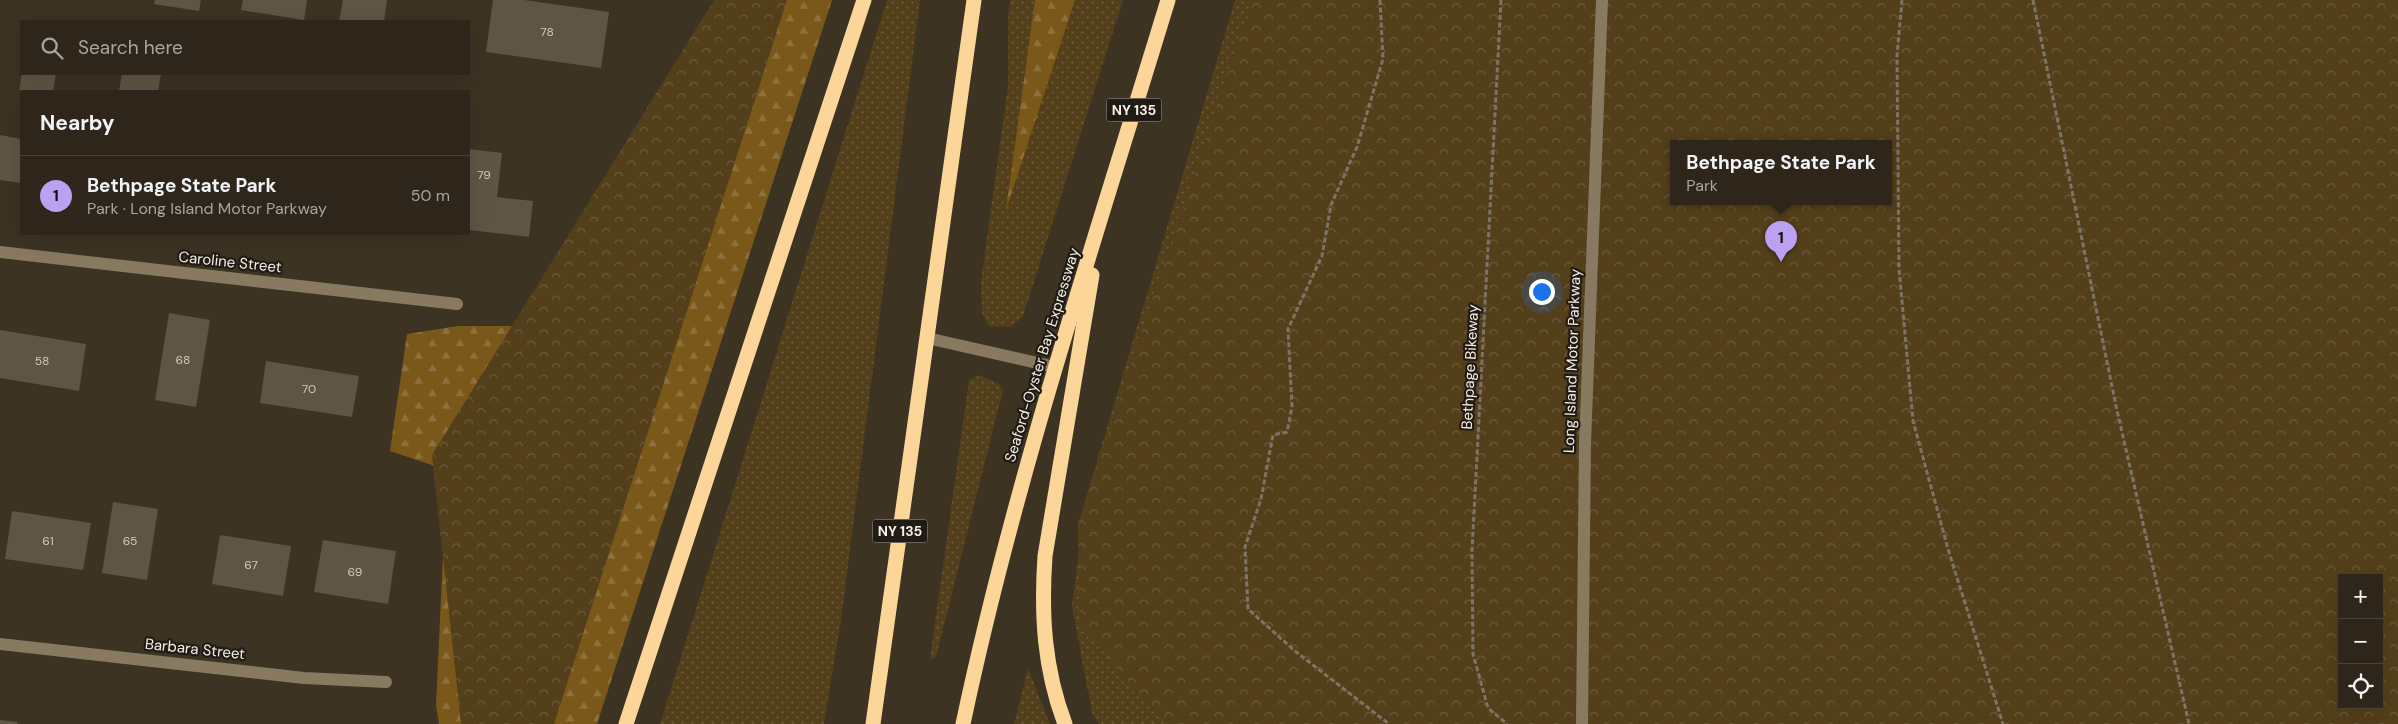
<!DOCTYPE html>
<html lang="en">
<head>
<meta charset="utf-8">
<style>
  :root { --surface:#2e261a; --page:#362e23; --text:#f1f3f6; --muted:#a7a5a2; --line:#494339; --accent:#bca0f2 }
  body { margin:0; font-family:"DM Sans",sans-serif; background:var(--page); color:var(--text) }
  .controls { position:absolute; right:15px; bottom:15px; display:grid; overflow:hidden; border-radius:0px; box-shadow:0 5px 20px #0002 }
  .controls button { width:45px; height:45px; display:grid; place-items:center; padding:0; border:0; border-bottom:1px solid var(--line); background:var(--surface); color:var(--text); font:25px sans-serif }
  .you { position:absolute; left:1541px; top:291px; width:18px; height:18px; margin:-12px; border:4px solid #fff; border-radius:50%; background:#1a73e8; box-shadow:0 0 0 8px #1a73e833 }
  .badge { display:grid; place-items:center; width:32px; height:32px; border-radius:50%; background:var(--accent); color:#111; font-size:16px; font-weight:700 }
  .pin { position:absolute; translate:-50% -41px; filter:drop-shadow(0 1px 2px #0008) }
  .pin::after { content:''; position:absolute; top:26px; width:18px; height:15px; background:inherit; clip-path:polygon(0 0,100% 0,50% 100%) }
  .popup { position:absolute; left:1670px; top:140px; width:222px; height:65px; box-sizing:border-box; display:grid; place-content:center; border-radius:0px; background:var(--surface); filter:drop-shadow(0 1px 4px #0005); font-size:16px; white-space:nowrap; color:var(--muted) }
  .popup b { font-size:19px; color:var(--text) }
  .popup::after { content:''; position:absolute; left:50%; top:100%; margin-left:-10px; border:10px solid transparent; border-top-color:var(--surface) }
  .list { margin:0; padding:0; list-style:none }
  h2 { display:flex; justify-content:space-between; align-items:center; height:65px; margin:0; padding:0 20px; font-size:21px }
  h2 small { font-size:16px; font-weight:400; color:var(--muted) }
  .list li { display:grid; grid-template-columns:32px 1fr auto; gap:15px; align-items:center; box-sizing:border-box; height:80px; padding:0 20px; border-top:1px solid var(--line) }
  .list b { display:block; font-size:19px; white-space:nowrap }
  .list p { margin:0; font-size:16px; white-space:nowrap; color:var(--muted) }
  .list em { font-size:16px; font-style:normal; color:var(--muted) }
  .icon { flex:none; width:28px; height:28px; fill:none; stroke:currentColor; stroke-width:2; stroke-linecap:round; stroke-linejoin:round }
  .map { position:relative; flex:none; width:2398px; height:724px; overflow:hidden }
  .search { position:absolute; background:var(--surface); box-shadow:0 5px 20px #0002; left:20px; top:20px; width:450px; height:55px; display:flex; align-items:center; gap:12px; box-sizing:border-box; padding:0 18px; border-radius:0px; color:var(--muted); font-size:19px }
  .panel { position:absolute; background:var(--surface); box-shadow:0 5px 20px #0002; left:20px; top:90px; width:450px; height:145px; border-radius:0px }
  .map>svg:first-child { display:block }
</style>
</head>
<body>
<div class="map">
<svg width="2398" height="724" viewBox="0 0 2398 724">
  <defs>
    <pattern id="grass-dots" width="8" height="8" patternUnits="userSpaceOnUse" patternTransform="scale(1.25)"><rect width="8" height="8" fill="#543f1b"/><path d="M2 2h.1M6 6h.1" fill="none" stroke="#6d5b3c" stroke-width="1.8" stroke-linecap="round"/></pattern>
    <pattern id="forest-firs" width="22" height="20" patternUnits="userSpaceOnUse" patternTransform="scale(1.25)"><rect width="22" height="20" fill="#79581a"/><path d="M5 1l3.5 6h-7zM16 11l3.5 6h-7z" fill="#8d703b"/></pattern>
    <pattern id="park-crowns" width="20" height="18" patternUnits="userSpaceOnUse" patternTransform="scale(1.25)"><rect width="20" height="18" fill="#543f1b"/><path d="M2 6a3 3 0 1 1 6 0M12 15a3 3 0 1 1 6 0" fill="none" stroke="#6d5b3c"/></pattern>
  </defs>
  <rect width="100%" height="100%" fill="#3d3323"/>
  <!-- grass -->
  <g fill="url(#grass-dots)">
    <path d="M887,0h33l-79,620 -17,104h-164z"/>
    <path d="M1010,0h113l-100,316 -12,11 -22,-1 -7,-12 -1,-32 27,-196v-70z"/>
    <path d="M1235,0h42l-38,724h-140l-7,-11 -20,-107 14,-108z"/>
    <path d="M979,375l20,9 4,6 -67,267 -6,2 39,-279z"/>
    <path d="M1028,668l22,56h-36z"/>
  </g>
  <!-- forest -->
  <g fill="url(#forest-firs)">
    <path d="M782,0h50l-235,724h-158l-3,-19 11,-235 -57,-19 17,-117 51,-8h67z"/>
    <path d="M1035,0h40l-69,210z"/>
  </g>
  <!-- park -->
  <g fill="url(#park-crowns)" fill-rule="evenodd">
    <path d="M714,0h73l-233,724h-93l-29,-269z"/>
    <path d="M1252,0h1146v724h-1233l-85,-99 -2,-101zM1674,143h214v58h-214zM2342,578h37v127h-37z"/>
  </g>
  <!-- building -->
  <g fill="#5f5544">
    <path d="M155,0h46l-2,11 -45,-7z"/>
    <path d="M243,0h64l-3,20 -63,-10z"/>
    <path d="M343,0h44l-3,21h-45z"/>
    <path d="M493,0h31l85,12 -8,56 -115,-16z"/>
    <path d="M22,74h34l-3,17h-34z"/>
    <path d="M122,74h39l-3,17h-39z"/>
    <path d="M0,135l21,4v44l-21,-3z"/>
    <path d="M469,149l33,4 -5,44 36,4 -4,36 -60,-7z"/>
    <path d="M169,313l41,7 -14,87 -41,-7z"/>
    <path d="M0,330l86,14 -7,47 -79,-13z"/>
    <path d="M266,361l93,15 -7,41 -92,-14z"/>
    <path d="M113,502l45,7 -11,71 -45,-7z"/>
    <path d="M12,511l79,12 -8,47 -78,-11z"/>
    <path d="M220,535l71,11 -8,50 -71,-12z"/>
    <path d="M323,540l73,11 -8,53 -74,-12z"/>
    <path d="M0,720l18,2 -1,2h-17z"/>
  </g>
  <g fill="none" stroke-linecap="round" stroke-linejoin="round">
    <!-- path -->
    <g stroke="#7d7467" stroke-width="3" stroke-dasharray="5 2.5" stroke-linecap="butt">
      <path d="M1380,0l3,59 -26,88 -26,58 -9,51 -34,73 4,78 -5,25 -14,3 -12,64 -16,48 3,62 47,42 94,73"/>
      <path d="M1501,0l-29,551 1,103 15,54 19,16"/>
      <path d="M1902,0l-5,56 2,213 14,152 35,128 55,175"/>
      <path d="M2033,0l83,406 73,318"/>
    </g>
    <!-- minor -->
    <g stroke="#887961" stroke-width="12">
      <path d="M0,252l457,52"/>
      <path d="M927,338l128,29"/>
      <path d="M0,644l304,34 82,4"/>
      <path d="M1582,724l3,-281 17,-443"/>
    </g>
    <!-- highway -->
    <g stroke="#fcd699" stroke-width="15">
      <path d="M626,724l238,-724"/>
      <path d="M873,724l101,-724"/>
      <path d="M963,724c52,-246 132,-484 205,-724"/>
      <path d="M1065,724c-21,-55 -24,-110 -20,-168l47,-281"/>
    </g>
  </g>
  <g text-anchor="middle" stroke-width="4.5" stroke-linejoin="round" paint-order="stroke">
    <!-- number labels -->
    <g font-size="12" fill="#d0c8be">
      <text x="547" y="36">78</text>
      <text x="484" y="179">79</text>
      <text x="183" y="364">68</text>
      <text x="42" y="365">58</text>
      <text x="309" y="393">70</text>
      <text x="48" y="545">61</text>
      <text x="130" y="545">65</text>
      <text x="251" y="569">67</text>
      <text x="355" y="576">69</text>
    </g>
    <!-- shield labels -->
    <g fill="#201b14" stroke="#b6afa7" stroke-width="1">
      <rect x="1106.5" y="98.5" width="55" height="23" rx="4"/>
      <rect x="872.5" y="519.5" width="55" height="23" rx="4"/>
    </g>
    <g font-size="14" font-weight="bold" fill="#f6efe6">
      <text x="1134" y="115">NY 135</text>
      <text x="900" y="536">NY 135</text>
    </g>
    <!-- street labels -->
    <g font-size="15" fill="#f6efe6" stroke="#201b14">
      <text transform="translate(230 262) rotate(6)" y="5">Caroline Street</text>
      <text transform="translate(1042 355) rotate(-73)" y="5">Seaford-Oyster Bay Expressway</text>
      <text transform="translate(1572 361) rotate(-88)" y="5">Long Island Motor Parkway</text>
      <text transform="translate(1470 367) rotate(-87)" y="5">Bethpage Bikeway</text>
      <text transform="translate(195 649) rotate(6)" y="5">Barbara Street</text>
    </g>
  </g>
</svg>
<div class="controls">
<button>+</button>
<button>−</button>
<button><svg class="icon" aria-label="locate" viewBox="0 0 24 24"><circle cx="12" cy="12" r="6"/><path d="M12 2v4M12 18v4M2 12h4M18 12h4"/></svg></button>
</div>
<div class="you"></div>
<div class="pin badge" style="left:1781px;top:262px">1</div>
<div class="popup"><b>Bethpage State Park</b>Park</div>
<div class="search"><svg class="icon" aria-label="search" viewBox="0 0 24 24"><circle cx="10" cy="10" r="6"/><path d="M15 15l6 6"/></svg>Search here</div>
<section class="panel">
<h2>Nearby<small></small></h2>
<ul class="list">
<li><span class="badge">1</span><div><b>Bethpage State Park</b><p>Park · Long Island Motor Parkway</p></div><em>50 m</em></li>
</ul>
</section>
</div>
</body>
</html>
